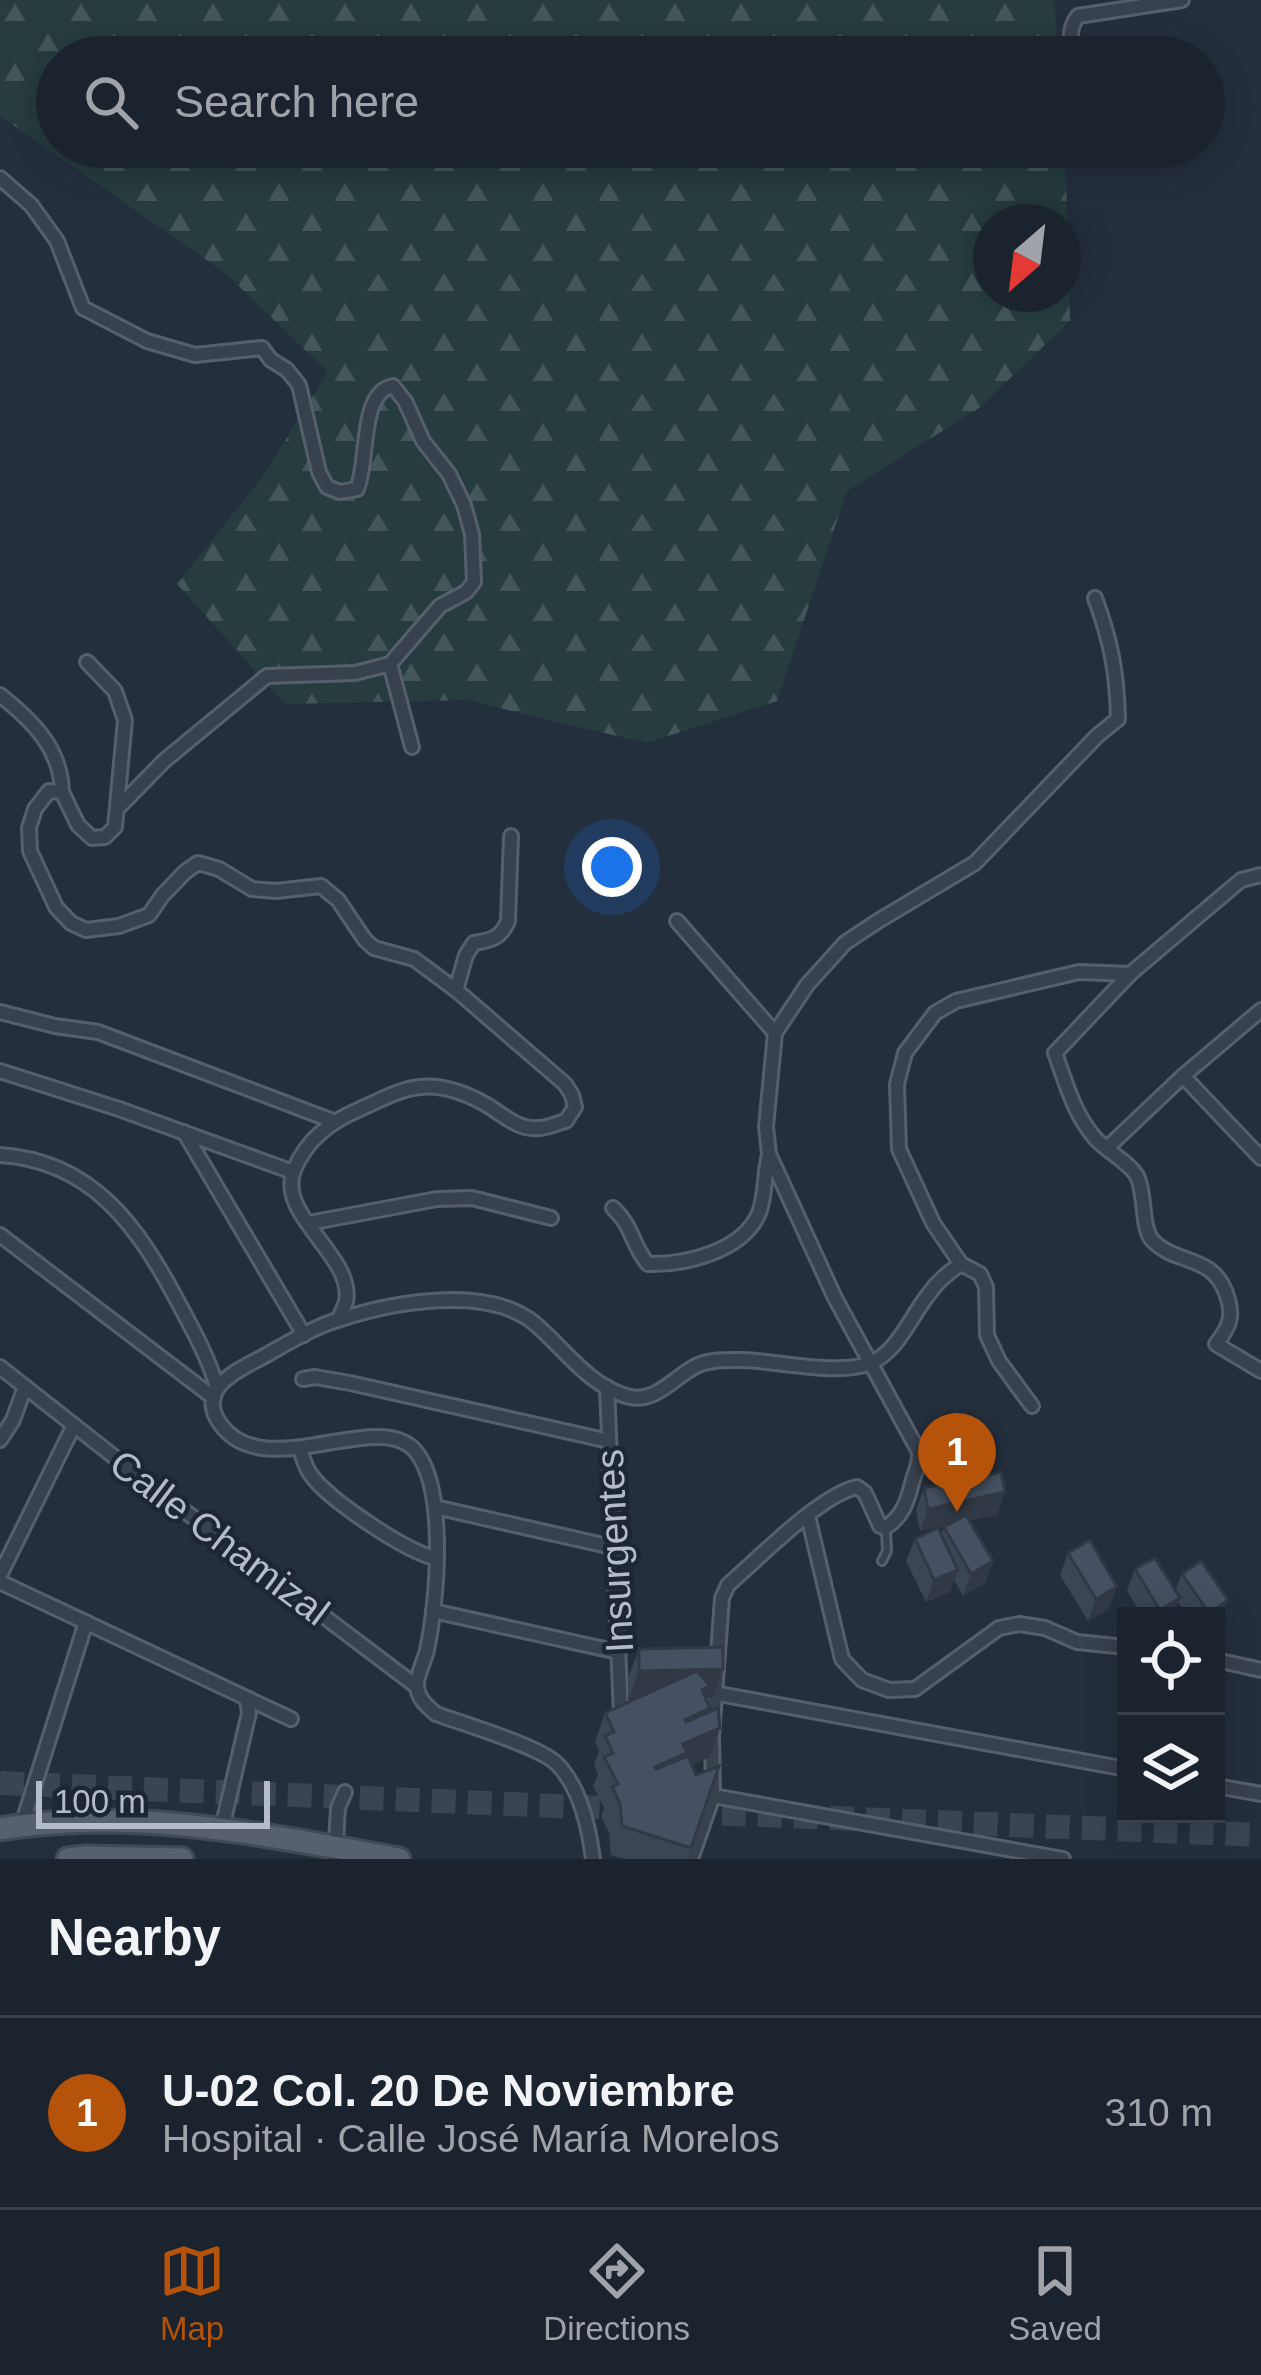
<!DOCTYPE html>
<html lang="en">
<head>
<meta charset="utf-8">
<style>
  :root { --surface:#1b232e; --page:#242b36; --text:#f1f3f6; --muted:#a0a4aa; --line:#39404a; --accent:#b45309 }
  body { margin:0; font-family:Helvetica,sans-serif; background:var(--page); color:var(--text) }
  .controls { position:absolute; right:36px; bottom:36px; display:grid; overflow:hidden; border-radius:0px; box-shadow:0 6px 30px #0003 }
  .controls button { width:108px; height:108px; display:grid; place-items:center; padding:0; border:0; border-bottom:3px solid var(--line); background:var(--surface); color:var(--text); font:60px sans-serif }
  .compass { position:absolute; left:973px; top:204px; width:108px; height:108px; border-radius:50%; background:var(--surface); box-shadow:0 6px 30px #0003; rotate:208deg }
  .scale { position:absolute; left:36px; bottom:30px; width:234px; box-sizing:border-box; padding-left:12px; border:6px solid #b4bcc9; border-top:0; font-size:33px; line-height:42px; white-space:nowrap; color:#b4bcc9; -webkit-text-stroke:9px #1d2633; paint-order:stroke }
  .you { position:absolute; left:612px; top:867px; width:42px; height:42px; margin:-30px; border:9px solid #fff; border-radius:50%; background:#1a73e8; box-shadow:0 0 0 18px #1a73e833 }
  .badge { display:grid; place-items:center; width:78px; height:78px; border-radius:50%; background:var(--accent); color:#fff; font-size:39px; font-weight:700 }
  .pin { position:absolute; translate:-50% -99px; filter:drop-shadow(0 3px 6px #0008) }
  .pin::after { content:''; position:absolute; top:63px; width:42px; height:36px; background:inherit; clip-path:polygon(0 0,100% 0,50% 100%) }
  .list { margin:0; padding:0; list-style:none }
  h2 { display:flex; justify-content:space-between; align-items:center; height:156px; margin:0; padding:0 48px; font-size:51px }
  h2 small { font-size:39px; font-weight:400; color:var(--muted) }
  .list li { display:grid; grid-template-columns:78px 1fr auto; gap:36px; align-items:center; box-sizing:border-box; height:192px; padding:0 48px; border-top:3px solid var(--line) }
  .list b { display:block; font-size:45px; white-space:nowrap }
  .list p { margin:0; font-size:39px; white-space:nowrap; color:var(--muted) }
  .list em { font-size:39px; font-style:normal; color:var(--muted) }
  .icon { flex:none; width:66px; height:66px; fill:none; stroke:currentColor; stroke-width:2; stroke-linecap:round; stroke-linejoin:round }
  .map { position:relative; flex:none; width:1261px; height:1859px; overflow:hidden }
  .search { position:absolute; background:var(--surface); box-shadow:0 6px 30px #0003; left:36px; right:36px; top:36px; height:132px; display:flex; align-items:center; gap:30px; box-sizing:border-box; padding:0 42px; border-radius:66px; color:var(--muted); font-size:45px }
  .sheet { height:348px; background:var(--surface) }
  nav { display:flex; justify-content:space-around; align-items:center; box-sizing:border-box; height:168px; border-top:3px solid var(--line); background:var(--surface); font-size:33px; color:var(--muted) }
  nav a { display:grid; justify-items:center; gap:6px }
  nav .on { color:var(--accent) }
  .map>svg:first-child { display:block }
</style>
</head>
<body>
<div class="map">
<svg width="1261" height="1859" viewBox="0 0 1261 1859">
  <defs>
    <pattern id="forest-firs" width="22" height="20" patternUnits="userSpaceOnUse" patternTransform="scale(3)"><rect width="22" height="20" fill="#263c3f"/><path d="M5 1l3.5 6h-7zM16 11l3.5 6h-7z" fill="#435659"/></pattern>
  </defs>
  <rect width="100%" height="100%" fill="#242f3e"/>
  <!-- forest -->
  <path fill="url(#forest-firs)" fill-rule="evenodd" d="M0,0h1054l5,57h-1002v90h1008l5,174 -91,87 -132,83 -70,210 -131,42 -180,-43 -181,4 -108,-120 84,-105 67,-107 -104,-100 -224,-156zM991,222h72v72h-72z"/>
  <g fill="none" stroke-linecap="round" stroke-linejoin="round">
    <!-- highway-tunnel -->
    <g stroke="#3a4453" stroke-width="24" stroke-dasharray="24 12" stroke-linecap="butt">
      <path d="M0,1783l633,26"/>
      <path d="M686,1812l575,23"/>
    </g>
    <defs>
      <path id="lane" d="M882,1561l5,-10 -1,-20"/>
      <g id="street">
        <path d="M1074,57c-4,-16 -6,-28 4,-41l104,-16"/>
        <path d="M0,178l31,27 26,36 26,67 64,33 48,14 67,-7 9,12 16,10 12,15 20,87 8,15 13,5 17,-3c12,-27 2,-97 36,-103l12,15 18,40 26,33 15,31 8,29 2,48 -8,10 -26,14 -50,58 -35,9 -88,3 -103,85 -45,46"/>
        <path d="M87,662l28,29 10,29 -10,107 -10,10 -13,1 -14,-13 -16,-33 -13,-1 -14,18 -6,19 1,23 26,56 15,16 15,7 33,-4 30,-11 13,-19 23,-24 13,-9 21,6 33,20 24,2 45,-5 17,14 27,40 9,8 40,11 42,31 109,94 7,11 3,12 -9,14c-9,2 -18,7 -27,7 -20,2 -33,-11 -49,-21 -19,-12 -47,-23 -70,-20 -21,2 -41,14 -60,22 -30,13 -53,30 -66,61 -18,46 61,86 52,132 -2,6 -5,11 -7,17"/>
        <path d="M390,664l22,83"/>
        <path d="M0,695c33,26 61,54 62,97"/>
        <path d="M1261,875l-20,5 -111,94 -75,79c11,30 19,61 40,85 12,14 33,23 42,38 9,18 4,51 15,64 23,25 60,14 74,53 8,22 5,32 -10,51l45,27"/>
        <path d="M677,921l98,112"/>
        <path d="M456,990l10,-35 8,-12c18,-3 27,-5 34,-22l3,-85"/>
        <path d="M0,1012l55,14 43,6 235,89"/>
        <path d="M0,1071l119,38 174,63"/>
        <path d="M1183,1076l78,82"/>
        <path d="M184,1132l120,203"/>
        <path d="M1107,1148l76,-72 78,-66"/>
        <path d="M0,1155c93,6 138,72 178,147 15,28 30,55 39,85"/>
        <path d="M613,1208c20,18 19,38 35,56 38,1 95,-13 111,-51 7,-18 5,-40 10,-58"/>
        <path d="M309,1223l128,-24 35,-1 79,20"/>
        <path d="M0,1235l214,163"/>
        <path d="M0,1367l141,111 275,208"/>
        <path d="M303,1379l12,-2 35,6 259,58"/>
        <path d="M607,1387l14,328"/>
        <path d="M1032,1406l-33,-45 -12,-26 -1,-48 -6,-13 -19,-10 -28,-41 -34,-74 -2,-65 8,-31 30,-40 21,-12 123,-29 51,2"/>
        <path d="M0,1440l13,-20 12,-33"/>
        <path d="M300,1449c3,9 5,18 11,26 18,25 94,76 124,83"/>
        <path d="M435,1507l177,40"/>
        <path d="M808,1516l34,143 20,21 27,10 26,-1 84,-61 20,-4 26,4 32,14 49,5"/>
        <path d="M0,1575l74,-150"/>
        <path d="M0,1582l291,137"/>
        <path d="M433,1611l185,41"/>
        <path d="M1216,1660l45,10"/>
        <path d="M714,1693l412,76"/>
        <path d="M1216,1786l45,8"/>
        <path d="M713,1796l350,63"/>
        <path d="M22,1825l64,-203"/>
        <path d="M222,1828l27,-115 -2,-13"/>
        <path d="M335,1859l3,-51 7,-16"/>
        <path d="M593,1859c-4,-31 -13,-72 -36,-95 -16,-17 -95,-41 -121,-50 -9,-8 -19,-16 -19,-29 0,-11 8,-25 10,-35 10,-47 20,-157 -10,-197 -36,-48 -151,33 -196,-28 -25,-34 12,-53 38,-66 26,-14 53,-32 82,-40 53,-17 146,-34 193,4 29,24 54,62 92,73 30,9 48,-20 72,-31 15,-6 30,-5 45,-5 34,1 96,16 127,3 27,-10 41,-47 58,-68 9,-13 19,-22 33,-31"/>
        <path d="M691,1859l22,-63 -1,-60 10,-138 6,-13c30,-26 92,-90 129,-98l8,6 15,33 5,2c17,-11 22,-25 27,-45 3,-13 8,-17 7,-31l-84,-154 -66,-144 -3,-27 9,-94 32,-48 38,-42 33,-22 97,-58 122,-127 21,-17c-1,-46 -7,-78 -23,-121"/>
      </g>
      <g id="primary">
        <path d="M0,1829c135,-22 266,6 399,30"/>
        <path d="M68,1859l17,-2 97,2"/>
      </g>
    </defs>
    <!-- lane casing -->
    <use href="#lane" stroke="#565f6c" stroke-width="12"/>
    <!-- street casing -->
    <use href="#street" stroke="#565f6c" stroke-width="18"/>
    <!-- primary casing -->
    <use href="#primary" stroke="#414a57" stroke-width="27"/>
    <!-- lane -->
    <use href="#lane" stroke="#38414e" stroke-width="6"/>
    <!-- street -->
    <use href="#street" stroke="#38414e" stroke-width="12"/>
    <!-- primary -->
    <use href="#primary" stroke="#56606e" stroke-width="21"/>
  </g>
  <!-- wall -->
  <g fill="#3b4654">
    <path d="M924,1488l81,4 -8,23 -28,5 24,41 -8,22 -22,13 -9,-16 -4,12 -24,10 -20,-41 9,-22 26,-5 3,-7 4,-2 -28,6 -4,-21z"/>
    <path d="M1068,1553l41,56 -21,12 -28,-46z"/>
    <path d="M1135,1569l40,22 7,-17 46,26 -8,22 -4,-6h-28l-10,-14 -5,14h-31l-15,-25z"/>
    <path d="M639,1649l74,49h-7l4,10 -1,4 11,16 -10,29 -18,8 -1,83 -4,11h-63l-13,-4 -2,-22 -8,-17 3,-8 -11,-22 5,-12 -4,-9 5,-14 -4,-9 10,-29 30,-13h-7v-22z"/>
  </g>
  <!-- shaded-wall -->
  <g fill="#303945">
    <path d="M1005,1492l-8,23 -77,16 8,-22z"/>
    <path d="M993,1561l-8,22 -22,13 8,-22z"/>
    <path d="M958,1570l-8,22 -24,10 8,-22z"/>
    <path d="M1117,1587l-8,22 -21,12 8,-22z"/>
    <path d="M1180,1598l-7,18h-15l2,-6z"/>
    <path d="M1228,1600l-8,22 -4,2v-8h-8l1,-3z"/>
    <path d="M723,1669l-10,29h-7l4,10 -10,29 20,-9 -10,29 -29,13 -5,12 -21,-15 44,-69 -71,2 11,-29z"/>
  </g>
  <!-- building -->
  <g fill="#455162" stroke="#303945" stroke-width="3">
    <path d="M1001,1472l4,20 -77,17 -4,-21z"/>
    <path d="M966,1515l27,46 -22,13 -27,-47z"/>
    <path d="M938,1528l20,42 -24,10 -19,-41z"/>
    <path d="M1090,1540l27,47 -21,12 -28,-46z"/>
    <path d="M1155,1558l25,40 -20,12 -25,-41z"/>
    <path d="M1201,1561l27,39 -19,13 -27,-39z"/>
    <path d="M723,1647v22l-84,2v-22z"/>
    <path d="M697,1671l13,15 -8,4 8,18 -25,12 1,2 32,-14 2,20 -37,16 4,9 -32,14 1,2 32,-13 8,19 23,-9 -28,82 -69,-22 -2,-22 -8,-17 6,-3 -14,-27 9,-4 -8,-17 9,-4 -9,-19z"/>
  </g>
  <g text-anchor="middle" stroke-width="9" stroke-linejoin="round" paint-order="stroke">
    <!-- street labels -->
    <g font-size="39" fill="#b4bcc9" stroke="#1d2633">
      <text transform="translate(220 1537) rotate(37)" y="14">Calle Chamizal</text>
      <text transform="translate(614 1551) rotate(-93)" y="14">Insurgentes</text>
    </g>
  </g>
</svg>
<div class="controls">
<button><svg class="icon" aria-label="locate" viewBox="0 0 24 24"><circle cx="12" cy="12" r="6"/><path d="M12 2v4M12 18v4M2 12h4M18 12h4"/></svg></button>
<button><svg class="icon" aria-label="layers" viewBox="0 0 24 24"><path d="M12 4l9 5-9 5-9-5zM3 14l9 5 9-5"/></svg></button>
</div>
<svg class="compass" viewBox="-18 -18 36 36"><path d="M0-13l5 13h-10z" fill="#e53935"/><path d="M0 13l5-13h-10z" fill="#a0a4aa"/></svg>
<div class="scale">100 m</div>
<div class="you"></div>
<div class="pin badge" style="left:957px;top:1512px">1</div>
<div class="search"><svg class="icon" aria-label="search" viewBox="0 0 24 24"><circle cx="10" cy="10" r="6"/><path d="M15 15l6 6"/></svg>Search here</div>
</div>
<section class="sheet">
<h2>Nearby<small></small></h2>
<ul class="list">
<li><span class="badge">1</span><div><b>U-02 Col. 20 De Noviembre</b><p>Hospital · Calle José María Morelos</p></div><em>310 m</em></li>
</ul>
</section>
<nav>
<a class="on"><svg class="icon" aria-label="map" viewBox="0 0 24 24"><path d="M3 6l6-2 6 2 6-2v14l-6 2-6-2-6 2zM9 4v14M15 6v14"/></svg>Map</a>
<a><svg class="icon" aria-label="directions" viewBox="0 0 24 24"><path d="M12 3l9 9-9 9-9-9zM9 14v-3h6M13 9l2 2-2 2"/></svg>Directions</a>
<a><svg class="icon" aria-label="saved" viewBox="0 0 24 24"><path d="M7 4h10v16l-5-4-5 4z"/></svg>Saved</a>
</nav>
</body>
</html>
